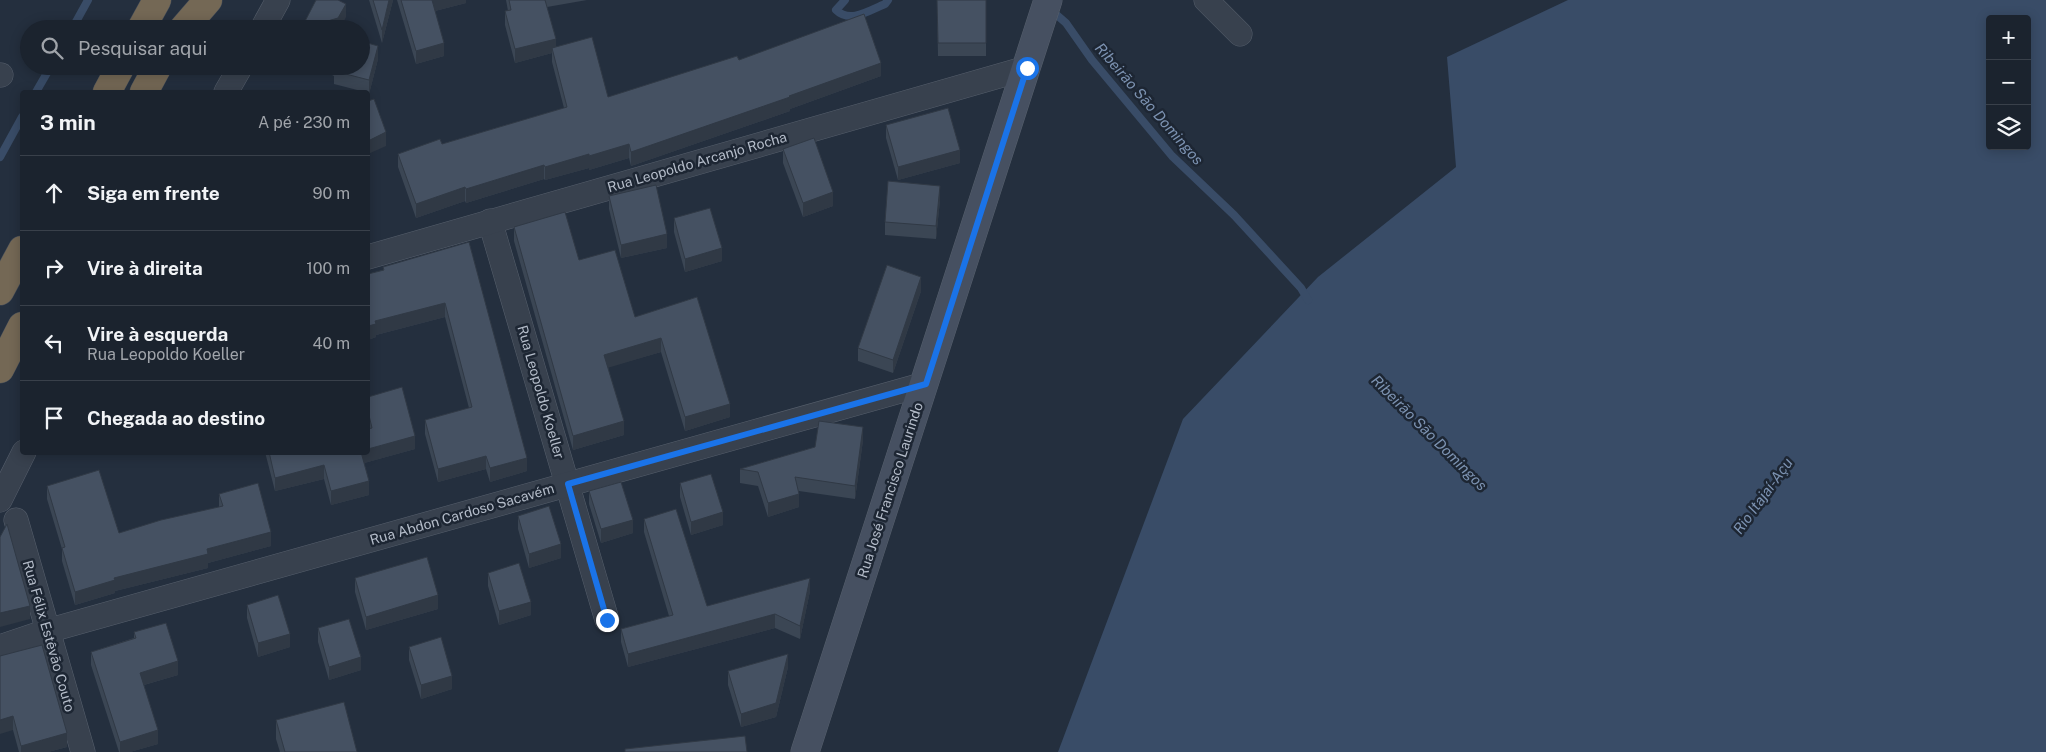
<!DOCTYPE html>
<html lang="pt">
<head>
<meta charset="utf-8">
<style>
  :root { --surface:#1b232e; --page:#242b36; --text:#f1f3f6; --muted:#a0a4aa; --line:#39404a }
  body { margin:0; font-family:"Public Sans",sans-serif; background:var(--page); color:var(--text) }
  .controls { position:absolute; right:15px; top:15px; display:grid; overflow:hidden; border-radius:5px; box-shadow:0 2px 12px #0003 }
  .controls button { width:45px; height:45px; display:grid; place-items:center; padding:0; border:0; border-bottom:1px solid var(--line); background:var(--surface); color:var(--text); font:25px sans-serif }
  .stop { position:absolute; width:15px; height:15px; margin:-11px; border:4px solid #1a73e8; border-radius:50%; background:#fff }
  .stop.end { background:#1a73e8; border-color:#fff; box-shadow:0 1px 5px #0008 }
  .list { margin:0; padding:0; list-style:none }
  h2 { display:flex; justify-content:space-between; align-items:center; height:65px; margin:0; padding:0 20px; font-size:21px }
  h2 small { font-size:16px; font-weight:400; color:var(--muted) }
  .list li { display:grid; grid-template-columns:32px 1fr auto; gap:15px; align-items:center; box-sizing:border-box; height:75px; padding:0 20px; border-top:1px solid var(--line) }
  .list b { display:block; font-size:19px; white-space:nowrap }
  .list p { margin:0; font-size:16px; white-space:nowrap; color:var(--muted) }
  .list em { font-size:16px; font-style:normal; color:var(--muted) }
  .icon { flex:none; width:28px; height:28px; fill:none; stroke:currentColor; stroke-width:2; stroke-linecap:round; stroke-linejoin:round }
  .map { position:relative; flex:none; width:2046px; height:752px; overflow:hidden }
  .search { position:absolute; background:var(--surface); box-shadow:0 2px 12px #0003; left:20px; top:20px; width:350px; height:55px; display:flex; align-items:center; gap:12px; box-sizing:border-box; padding:0 18px; border-radius:28px; color:var(--muted); font-size:19px }
  .panel { position:absolute; background:var(--surface); box-shadow:0 2px 12px #0003; left:20px; top:90px; width:350px; height:365px; border-radius:5px }
  .map>svg:first-child { display:block }
</style>
</head>
<body>
<div class="map">
<svg width="2046" height="752" viewBox="0 0 2046 752">
  <rect width="100%" height="100%" fill="#242f3e"/>
  <!-- water -->
  <path fill="#394c67" fill-rule="evenodd" d="M1568,0h478v752h-988l125,-333 135,-142 138,-110 -9,-110zM1990,19h37v127h-37z"/>
  <g fill="none" stroke-linecap="round" stroke-linejoin="round">
    <!-- stream -->
    <g stroke="#394c67" stroke-width="8">
      <path d="M845,0l-9,10c14,14 34,0 49,-6l3,-4"/>
      <path d="M1051,10l15,13 26,37 80,96 62,59 67,73 7,12"/>
      <path d="M72,29l16,-29"/>
      <path d="M36,92l15,-26"/>
      <path d="M0,157l22,-40"/>
    </g>
    <defs>
      <g id="street">
        <path d="M1206,0l34,34"/>
        <path d="M262,29l16,-29"/>
        <path d="M0,75h1"/>
        <path d="M226,92l15,-26"/>
        <path d="M490,221l117,399"/>
        <path d="M368,257l659,-189"/>
        <path d="M0,500l24,-48"/>
        <path d="M16,520l67,232"/>
        <path d="M0,647l47,-16 878,-247"/>
      </g>
      <path id="secondary" d="M805,752l243,-752"/>
      <g id="highway">
        <path d="M141,29l16,-29"/>
        <path d="M183,29l25,-29"/>
        <path d="M107,92l14,-26"/>
        <path d="M144,92l14,-26"/>
        <path d="M0,291l22,-41"/>
        <path d="M0,369l22,-43"/>
      </g>
    </defs>
    <!-- street casing -->
    <use href="#street" stroke="#565f6c" stroke-width="25"/>
    <!-- secondary casing -->
    <use href="#secondary" stroke="#565f6c" stroke-width="29"/>
    <!-- highway casing -->
    <use href="#highway" stroke="#434c59" stroke-width="29"/>
    <!-- street -->
    <use href="#street" stroke="#38414e" stroke-width="24"/>
    <!-- secondary -->
    <use href="#secondary" stroke="#465061" stroke-width="28"/>
    <!-- highway -->
    <use href="#highway" stroke="#746855" stroke-width="28"/>
  </g>
  <!-- wall -->
  <g fill="#3b4654">
    <path d="M369,0h24l-11,43z"/>
    <path d="M397,0h69v3l-31,8 9,45 -28,8z"/>
    <path d="M506,0h81l-40,7 9,40 52,50 131,-37 142,16 -91,33v2l-159,55 -2,-8 -40,12v-2l-44,12 -1,-1 -78,24 -1,-2 -49,17 -18,-51v-13l44,-10 122,-36 -12,-46v-9l-37,10 -10,-38v-14h3z"/>
    <path d="M937,0h49v56h-48z"/>
    <path d="M378,59l-9,35 -1,-2h-3l-31,-8v-8l-19,-10h46z"/>
    <path d="M886,125l74,38 -62,17 -12,-42z"/>
    <path d="M783,149l50,57 -30,11 -20,-54z"/>
    <path d="M609,196l58,52 -46,10 -12,-49z"/>
    <path d="M940,200l-4,39 -51,-4v-13z"/>
    <path d="M674,218l48,43 -37,11 -11,-40z"/>
    <path d="M514,227l65,33 56,57 62,-20 33,120 -45,14 -24,-79 -53,15 16,68 -51,15 -59,-209z"/>
    <path d="M469,242l58,229 -37,11 -4,-13 -48,13 -13,-48v-14l44,-12 -24,-91 -69,18v2l-8,3v-66l15,-4v-3z"/>
    <path d="M921,291l-28,82 -35,-12v-13z"/>
    <path d="M368,397l47,52 -51,14 5,32 -38,10 -7,-26 -49,12 -10,-39h103l1,-23 -1,-4z"/>
    <path d="M863,440l-8,59 -56,-8v16l-31,10 -10,-31 -18,-3v-14l75,-22z"/>
    <path d="M680,483l43,42 -32,10 -11,-38z"/>
    <path d="M47,486l72,47 100,-26v-13l52,52 -63,17v5l-93,23v2l-40,12 -13,-44v-12l-15,-50z"/>
    <path d="M589,491l44,42 -32,10 -12,-39z"/>
    <path d="M518,516l43,42 -32,10 -11,-39z"/>
    <path d="M644,519l63,87 103,-15 -10,48 -25,-11 -147,39 -7,-25v-13l48,-13 -25,-84z"/>
    <path d="M488,573l43,42 -32,10 -11,-39z"/>
    <path d="M355,578l83,31 -72,21 -11,-38z"/>
    <path d="M247,605l43,42 -32,10 -11,-39z"/>
    <path d="M318,628l43,42 -32,10 -11,-38z"/>
    <path d="M134,632l44,43 -34,10 14,59 -28,8h-11l-28,-87v-13l43,-14z"/>
    <path d="M409,647l43,42 -31,10 -12,-39z"/>
    <path d="M0,656l67,91 -19,5h-29l-6,-22z"/>
    <path d="M788,667l-12,50 -35,10 -13,-42v-14z"/>
    <path d="M276,720l81,32h-77l-4,-13z"/>
  </g>
  <!-- shaded-wall -->
  <g fill="#303945">
    <path d="M389,0h4l-11,43v-13z"/>
    <path d="M431,0h35v3l-35,9z"/>
    <path d="M346,4v13l-6,12h-33v-2z"/>
    <path d="M556,39v13l-4,-4v5l-37,10v-14z"/>
    <path d="M444,43v13l-28,8v-13z"/>
    <path d="M378,46v13l-9,35v-14z"/>
    <path d="M881,63v13l-91,33v2l-159,55v-14z"/>
    <path d="M386,132v14l-18,8v-13z"/>
    <path d="M629,144v14l-40,12v-14z"/>
    <path d="M960,150v13l-62,17v-13z"/>
    <path d="M589,154v14l-44,12v-13z"/>
    <path d="M544,165v14l-78,24v-14z"/>
    <path d="M940,186v14l-4,39v-13z"/>
    <path d="M465,187v14l-49,17v-14z"/>
    <path d="M833,192v14l-30,11v-14z"/>
    <path d="M667,234v14l-46,10v-13z"/>
    <path d="M722,248v13l-37,11v-13z"/>
    <path d="M921,277v14l-28,82v-13z"/>
    <path d="M445,303v14l-69,18v2l-8,3v-14l7,-5z"/>
    <path d="M661,338v14l-57,17v-14z"/>
    <path d="M730,404v13l-45,14v-14z"/>
    <path d="M624,421v14l-51,15v-14z"/>
    <path d="M863,427v13l-8,59v-13z"/>
    <path d="M415,436v13l-54,15v-12h7v-3z"/>
    <path d="M486,456v13l-48,13v-13z"/>
    <path d="M527,458v13l-37,11v-14z"/>
    <path d="M324,465v14l-49,12v-13z"/>
    <path d="M369,481v14l-38,10v-14z"/>
    <path d="M799,494v13l-31,10v-14z"/>
    <path d="M723,512v13l-32,10v-13z"/>
    <path d="M633,520v13l-32,10v-14z"/>
    <path d="M271,532v14l-63,17v5l-93,23v2l-40,12v-13l39,-14 93,-29z"/>
    <path d="M561,544v14l-32,10v-14z"/>
    <path d="M810,578v13l-10,48v-13z"/>
    <path d="M438,595v14l-72,21v-13z"/>
    <path d="M531,602v13l-32,10v-14z"/>
    <path d="M30,606v13l-30,8v-14z"/>
    <path d="M775,614v14l-147,39v-13z"/>
    <path d="M290,634v13l-32,10v-14z"/>
    <path d="M788,654v13l-12,50 -35,10v-13z"/>
    <path d="M361,657v13l-32,10v-13z"/>
    <path d="M178,661v14l-38,11v-13z"/>
    <path d="M452,676v13l-31,10v-14z"/>
    <path d="M13,716v14l-13,4v-14z"/>
    <path d="M158,730v14l-28,8h-10v-10z"/>
    <path d="M67,733v14l-19,5h-27v-6z"/>
  </g>
  <!-- building -->
  <g fill="#455162" stroke="#303945">
    <path d="M316,0h22l8,4 -8,14 -31,9 5,2h-11z"/>
    <path d="M373,0h16l-7,30z"/>
    <path d="M401,0h31l12,43 -28,8z"/>
    <path d="M509,0h36l11,39 -41,10 -10,-38 6,-1z"/>
    <path d="M937,0h49v43h-48z"/>
    <path d="M864,14l17,49 -92,33 1,1 -159,55 -2,-8 -40,12v-2l-44,13 -1,-2 -78,24 -1,-2 -49,17 -18,-50 42,-15 2,5 125,-37 -15,-59 40,-11 16,60 129,-41 2,4z"/>
    <path d="M361,41l17,5 -9,34 -35,-9 1,-5h26z"/>
    <path d="M374,99l12,33 -18,9v-40z"/>
    <path d="M948,108l12,42 -62,17 -12,-42z"/>
    <path d="M814,138l19,54 -30,11 -20,-54z"/>
    <path d="M888,181l52,5 -4,40 -51,-4z"/>
    <path d="M656,185l11,49 -46,11 -12,-49z"/>
    <path d="M710,208l12,40 -37,11 -11,-41z"/>
    <path d="M565,212l14,48 36,-10 20,67 62,-20 33,107 -45,13 -24,-79 -57,17 20,66 -51,15 -59,-209z"/>
    <path d="M469,242l58,216 -37,10 -4,-12 -48,13 -13,-49 47,-13 -27,-104 -70,18 1,3 -8,2v-52l16,-4 -1,-3z"/>
    <path d="M887,265l34,12 -28,83 -35,-12z"/>
    <path d="M402,387l13,49 -47,13v-20l4,-1 -4,-17v-14z"/>
    <path d="M819,421l44,6 -8,59 -60,-9 4,17 -31,9 -10,-31 -18,-3 75,-22z"/>
    <path d="M269,452h92l8,29 -38,10 -7,-26 -49,13z"/>
    <path d="M99,470l20,63 42,-13 62,-14 -4,-12 39,-11 13,49 -64,17 1,5 -94,24 1,2 -40,12 -13,-44 3,-1 -18,-61z"/>
    <path d="M711,474l12,38 -32,10 -11,-39z"/>
    <path d="M621,482l12,38 -32,9 -12,-38z"/>
    <path d="M549,506l12,38 -32,10 -11,-38z"/>
    <path d="M676,509l31,97 103,-28 -10,48 -25,-12 -147,40 -7,-25 52,-14 -29,-96z"/>
    <path d="M7,524l23,82 -30,7v-76z"/>
    <path d="M427,557l11,38 -72,22 -11,-39z"/>
    <path d="M519,563l12,39 -32,9 -11,-38z"/>
    <path d="M278,595l12,39 -32,9 -11,-38z"/>
    <path d="M349,619l12,38 -32,10 -11,-39z"/>
    <path d="M166,623l12,38 -38,12 18,57 -38,12 -29,-90 45,-14 -2,-6z"/>
    <path d="M441,637l11,39 -31,9 -12,-38z"/>
    <path d="M42,645l25,88 -46,13 -8,-30 -13,4v-64z"/>
    <path d="M788,654l-12,49 -35,11 -13,-43z"/>
    <path d="M344,702l13,50h-72l-9,-32z"/>
    <path d="M745,736l2,16h-122v-3z"/>
  </g>
  <g fill="none" stroke-linecap="round" stroke-linejoin="round">
    <!-- route -->
    <path stroke="#1a73e8" stroke-width="6" d="M607,620l-39,-136 358,-100 101,-316"/>
  </g>
  <g text-anchor="middle" stroke-width="5" stroke-linejoin="round" paint-order="stroke">
    <!-- street labels -->
    <g font-size="14" fill="#b4bcc9" stroke="#1d2633">
      <text transform="translate(697 162) rotate(-16)" y="5">Rua Leopoldo Arcanjo Rocha</text>
      <text transform="translate(541 392) rotate(74)" y="5">Rua Leopoldo Koeller</text>
      <text transform="translate(890 490) rotate(-72)" y="5">Rua José Francisco Laurindo</text>
      <text transform="translate(462 514) rotate(-16)" y="5">Rua Abdon Cardoso Sacavém</text>
      <text transform="translate(49 636) rotate(74)" y="5">Rua Félix Estêvão Couto</text>
    </g>
    <!-- water labels -->
    <g font-size="15" font-style="italic" fill="#7c92b1" stroke="#1d2633">
      <text transform="translate(1149 104) rotate(49)" y="5">Ribeirão São Domingos</text>
      <text transform="translate(1429 433) rotate(45)" y="5">Ribeirão São Domingos</text>
      <text transform="translate(1763 496) rotate(-54)" y="5">Rio Itajaí-Açu</text>
    </g>
  </g>
</svg>
<div class="controls">
<button>+</button>
<button>−</button>
<button><svg class="icon" aria-label="layers" viewBox="0 0 24 24"><path d="M12 4l9 5-9 5-9-5zM3 14l9 5 9-5"/></svg></button>
</div>
<div class="stop" style="left:1027px;top:68px"></div>
<div class="stop end" style="left:607px;top:620px"></div>
<div class="search"><svg class="icon" aria-label="search" viewBox="0 0 24 24"><circle cx="10" cy="10" r="6"/><path d="M15 15l6 6"/></svg>Pesquisar aqui</div>
<section class="panel">
<h2>3 min<small>A pé · 230 m</small></h2>
<ul class="list">
<li><svg class="icon" aria-label="ahead" viewBox="0 0 24 24"><path d="M12 20V5M6 11l6-6 6 6"/></svg><div><b>Siga em frente</b></div><em>90 m</em></li>
<li><svg class="icon" aria-label="right" viewBox="0 0 24 24"><path d="M7 20v-9h11M14 6l5 5-5 5"/></svg><div><b>Vire à direita</b></div><em>100 m</em></li>
<li><svg class="icon" aria-label="left" viewBox="0 0 24 24"><path d="M17 20v-9H6M10 6l-5 5 5 5"/></svg><div><b>Vire à esquerda</b><p>Rua Leopoldo Koeller</p></div><em>40 m</em></li>
<li><svg class="icon" aria-label="arrive" viewBox="0 0 24 24"><path d="M6 21V4h12l-3 4 3 4H6"/></svg><div><b>Chegada ao destino</b></div></li>
</ul>
</section>
</div>
</body>
</html>
